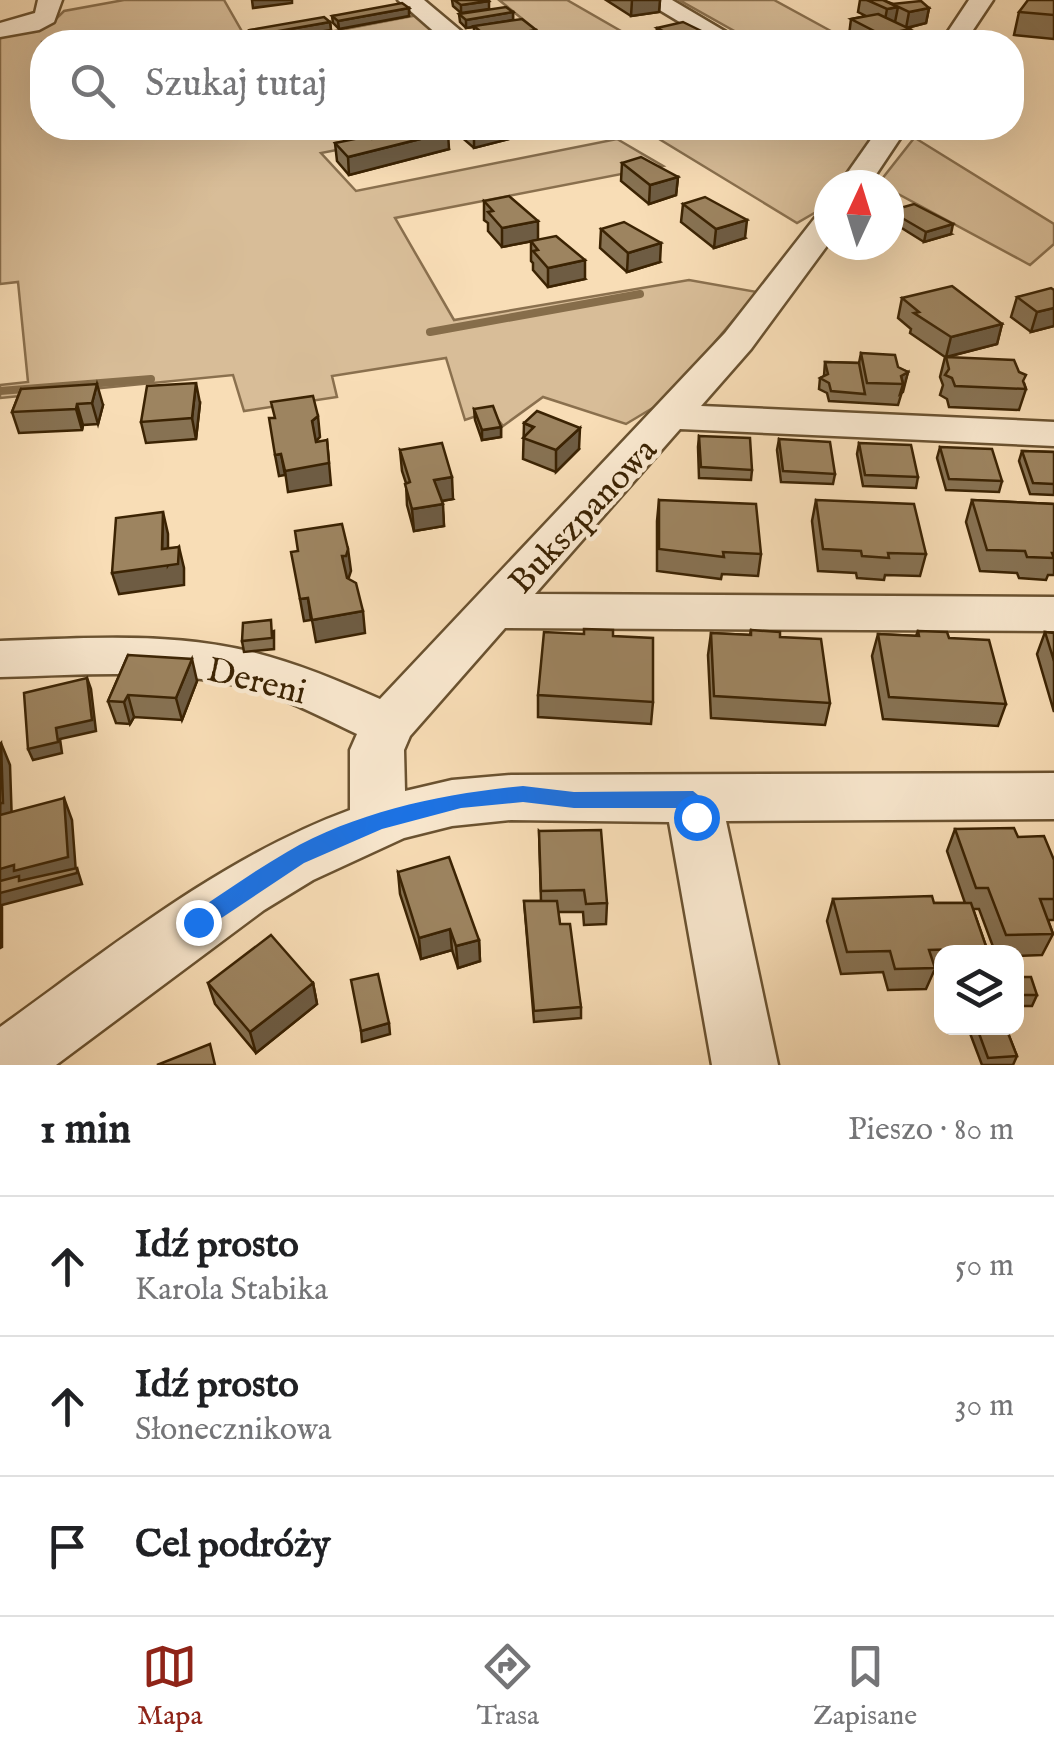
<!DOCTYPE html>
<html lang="pl">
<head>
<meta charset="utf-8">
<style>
  :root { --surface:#fff; --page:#f2f2f2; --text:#202124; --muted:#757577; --line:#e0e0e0; --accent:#8f2418 }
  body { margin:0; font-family:"IM FELL English",serif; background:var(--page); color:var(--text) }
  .controls { position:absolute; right:30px; bottom:30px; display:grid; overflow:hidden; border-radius:20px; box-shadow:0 10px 40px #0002 }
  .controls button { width:90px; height:90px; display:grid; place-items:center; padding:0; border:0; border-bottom:2px solid var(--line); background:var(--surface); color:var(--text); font:50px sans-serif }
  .compass { position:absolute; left:814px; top:170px; width:90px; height:90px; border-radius:50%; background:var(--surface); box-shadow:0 10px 40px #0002; rotate:4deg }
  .stop { position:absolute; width:30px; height:30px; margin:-22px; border:8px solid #1a73e8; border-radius:50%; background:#fff }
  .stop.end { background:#1a73e8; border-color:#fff; box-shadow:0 2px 10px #0008 }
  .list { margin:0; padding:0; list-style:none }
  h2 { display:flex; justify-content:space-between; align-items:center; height:130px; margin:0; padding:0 40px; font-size:42px }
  h2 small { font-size:32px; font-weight:400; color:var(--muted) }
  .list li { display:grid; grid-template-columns:65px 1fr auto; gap:30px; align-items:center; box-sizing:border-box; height:140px; padding:0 40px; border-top:2px solid var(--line) }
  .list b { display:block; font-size:38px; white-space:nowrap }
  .list p { margin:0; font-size:32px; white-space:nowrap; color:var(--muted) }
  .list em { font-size:32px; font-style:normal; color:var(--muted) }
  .icon { flex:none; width:55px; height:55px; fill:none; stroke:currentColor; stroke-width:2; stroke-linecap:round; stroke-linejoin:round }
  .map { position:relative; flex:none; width:1054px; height:1065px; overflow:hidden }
  .search { position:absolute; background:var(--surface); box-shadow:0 10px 40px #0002; left:30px; right:30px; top:30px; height:110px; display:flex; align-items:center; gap:25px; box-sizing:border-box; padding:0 35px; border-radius:40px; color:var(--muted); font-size:38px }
  .sheet { height:550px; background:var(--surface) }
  nav { display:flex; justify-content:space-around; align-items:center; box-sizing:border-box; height:140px; border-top:2px solid var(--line); background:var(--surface); font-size:28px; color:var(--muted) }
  nav a { display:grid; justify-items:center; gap:5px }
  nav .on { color:var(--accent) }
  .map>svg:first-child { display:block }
</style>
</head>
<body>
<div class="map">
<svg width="1054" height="1065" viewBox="0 0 1054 1065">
  <rect width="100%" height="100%" fill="#f8ddb6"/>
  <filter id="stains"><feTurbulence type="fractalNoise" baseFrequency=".002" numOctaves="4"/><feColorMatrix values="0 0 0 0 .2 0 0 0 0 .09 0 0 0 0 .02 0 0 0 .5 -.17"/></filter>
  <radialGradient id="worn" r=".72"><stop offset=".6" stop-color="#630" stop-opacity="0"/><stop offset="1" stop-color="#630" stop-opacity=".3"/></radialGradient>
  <!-- green -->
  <g fill="#d8bd98" stroke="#8a704e" stroke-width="2.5">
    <path d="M124,0h100l24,42h-206v86h407l-128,25 35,38 261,-52 46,27 -268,52 59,102 235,-40 68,12 -91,108 -40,24 -83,-27 -40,29 -12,-15 -26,9 -19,-62 -114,18 5,21 -93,14 -11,-36 -233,23v-13l28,-3 -10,-100 -18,2v-252l32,-3 23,-9 9,-9z"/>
    <path d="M499,0h68l73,42h-89z"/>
    <path d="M679,0h95l77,42h-97z"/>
    <path d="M418,15l33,27h-174z"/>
    <path d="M641,128h233l3,6 -35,51h-13l-1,20 -31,18z"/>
    <path d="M922,128l-7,10 139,86v20l-24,21 -141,-76v-4l-11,-1z"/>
  </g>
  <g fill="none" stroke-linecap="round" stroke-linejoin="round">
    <!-- stream -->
    <g stroke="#866d4a" stroke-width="8">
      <path d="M430,332l210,-38"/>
      <path d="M0,391l151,-12"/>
    </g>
    <defs>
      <g id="minor">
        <path d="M38,0h24l-8,22 -15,8 -39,7v-14l35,-10z"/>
        <path d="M398,0h26l50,42h-28z"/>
        <path d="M643,0h29l71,42h-30z"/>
        <path d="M969,0h24l-28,42h-24z"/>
        <path d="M879,128h28l-38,57h-30z"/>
        <path d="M829,211v32l-78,106 -50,57 353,16v24l-374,-17 -145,165 519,3v34l-549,-3 -95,108 -6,14 1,41 47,-11 59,-5 543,-2v46l-328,2 52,244h-66l-43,-243 -158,-2 -59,6 -48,12 -91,42 -49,30 -208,155h-56v-38c110,-79 222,-170 350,-217v-60l7,-16c-34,-16 -69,-35 -105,-45 -81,-22 -170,-14 -252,-12v-36c82,-3 168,-9 248,10 46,11 89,29 132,48l345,-366 93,-119z"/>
      </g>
    </defs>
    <!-- minor casing -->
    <use href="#minor" stroke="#6a5230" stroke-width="5"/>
    <!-- minor -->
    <use href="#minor" fill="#fae9d0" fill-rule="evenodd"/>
  </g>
  <!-- wall -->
  <g fill="#877253" stroke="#3b2303" stroke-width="2.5">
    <path d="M452,0h36l1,9 -28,4 -8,-7z"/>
    <path d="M606,0h54l-1,12 -28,4z"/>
    <path d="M860,0h23l10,4 36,4 -3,15 -19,5v14h-43l-15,-7 2,-16 15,-3 -8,-4z"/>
    <path d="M1054,0v39l-40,-4 5,-23z"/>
    <path d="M409,8v8l-70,13 -6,-6 -1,-7z"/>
    <path d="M513,12v8l23,10v8l-25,4h-27l-10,-8v-7l-8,1 -6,-6 -1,-8z"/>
    <path d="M330,22l1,8 -67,12h-8l-4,-4 -2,-8z"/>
    <path d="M657,28l67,14h-56l-12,-6z"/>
    <path d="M404,128h40l5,21 -100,26 -12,-14 -2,-18 37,-4 33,-7z"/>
    <path d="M459,128h93l-78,20 -15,-13z"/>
    <path d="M622,163l56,14 -2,18 -27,9 -28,-23z"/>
    <path d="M484,201l54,39 -36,7 -14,-16v-8l-4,-3z"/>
    <path d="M683,204l62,34 -31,10 -33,-26z"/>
    <path d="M890,211l61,23 -27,8 -35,-22z"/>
    <path d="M601,229l59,33 -33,10 -27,-24z"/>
    <path d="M531,241l54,38 -37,8 -15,-17v-7l-2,-2z"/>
    <path d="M1054,290v36l-23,6 -20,-15 6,-20z"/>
    <path d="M902,298l100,26 -5,20 -50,13 77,26 2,6 -7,21 -70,-3 -2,-8 -7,-4 3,-10 -3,-8 5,-20 -35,-24 1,-4 -13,-11z"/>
    <path d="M861,353l47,19 -10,33 -69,-4 -2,-8 -8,-4 1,-11 4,-2 1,-14 34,1z"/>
    <path d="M21,389l82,16 -5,19 -15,1 -1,5 -63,3 -7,-21z"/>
    <path d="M200,403l-4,36 -50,4 -5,-21z"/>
    <path d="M474,409l27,18v10l-19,3 -7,-20z"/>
    <path d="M524,423l55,26 -23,23 -33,-13z"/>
    <path d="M699,436l53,34 -1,10 -52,-2 -1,-31z"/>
    <path d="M779,439l56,35 -2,10 -52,-2 -4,-32z"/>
    <path d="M859,443l59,34 -2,11 -53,-2 -6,-32z"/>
    <path d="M940,447l62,34 -3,11 -53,-2 -9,-32z"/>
    <path d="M400,450l53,49 -11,2 2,25 -30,5 -7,-26 -1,-22 -4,-12z"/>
    <path d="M1022,451l32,1v43l-24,-1 -11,-33z"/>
    <path d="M659,500l102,54 -3,22 -36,-2 -1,5 -64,-8v-50z"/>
    <path d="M816,500l110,54 -6,22 -35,-1 -1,5 -27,-2 -1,-5 -38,-2 -6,-50z"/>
    <path d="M972,500l82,4v71h-6l-2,5 -27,-2 -2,-5 -37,-2 -14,-49z"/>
    <path d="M751,630l29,7 50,66 -5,22 -114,-7 -3,-63 3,-22 39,2z"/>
    <path d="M274,631v18l-30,3 -2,-11z"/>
    <path d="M918,631l31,7 57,66 -8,22 -115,-7 -11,-63 6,-22 38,2z"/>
    <path d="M1045,632l9,1v79l-17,-58z"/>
    <path d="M613,636l40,66 -2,22 -113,-7v-22z"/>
    <path d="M128,655l69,26 -15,39 -48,-3 -4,7 -14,-1 -8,-22z"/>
    <path d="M955,829l63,8 36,23v60h-6l5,14 -11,21 -26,1v-4h-21l-16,-43h-6l15,43h-46v19h-8l-8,18 -38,1 -5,-18 -42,2 -14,-53 6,-22 101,4h31l-18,-52z"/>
    <path d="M539,831l68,72 -1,21 -22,1 -1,-13h-25l2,12 21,83v11l-47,4 -10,-121h17z"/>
    <path d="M398,872l81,68 1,21 -22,7 -6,-18 -31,9 -21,-65z"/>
    <path d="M1016,977l21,18 -5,11h-16z"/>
    <path d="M208,983h105l4,21 -61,49 -41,-49z"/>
    <path d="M968,1028h38l11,28 -4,9h-31z"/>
  </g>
  <!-- shaded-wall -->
  <g fill="#6e5c43" stroke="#3b2303" stroke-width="2.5">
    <path d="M252,0h40v3l-39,5z"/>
    <path d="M632,0h28l-1,12 -28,4z"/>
    <path d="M489,1v8l-28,4v-8z"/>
    <path d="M898,7l-3,15 -11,3 3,-16z"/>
    <path d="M409,8v8l-70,13 -1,-8z"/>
    <path d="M929,8l-3,15 -20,5 3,-16z"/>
    <path d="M513,12v8l-47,8v-8z"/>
    <path d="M330,22l1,8 -74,12 -1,-7z"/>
    <path d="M910,29l-3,13h-26l1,-7z"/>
    <path d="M536,30v8l-25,4h-23v-4z"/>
    <path d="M485,128h67l-78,20v-17z"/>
    <path d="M448,132l1,17 -100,26 -1,-18z"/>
    <path d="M678,177l-2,18 -27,9 1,-19z"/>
    <path d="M747,220l-2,18 -31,10 2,-19z"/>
    <path d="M538,221v19l-36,7v-19z"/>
    <path d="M953,224l-2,10 -27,8 2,-10z"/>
    <path d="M661,243l-1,19 -33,10 1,-19z"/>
    <path d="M585,260v19l-37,8v-19z"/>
    <path d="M1054,308v18l-23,6 6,-20z"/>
    <path d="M1002,324l-5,20 -51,13 5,-20z"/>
    <path d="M908,372l-5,20 -3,2 3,-10 -2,-8z"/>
    <path d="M196,383l4,20 -4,36 -4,-21z"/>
    <path d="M97,384l6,21 -5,19 -6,-21z"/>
    <path d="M77,404l6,21 -1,5 -6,-21z"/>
    <path d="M318,416l2,21 -5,5 -3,-21z"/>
    <path d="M501,427v10l-19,3v-10z"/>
    <path d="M580,428l-1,21 -23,23v-22z"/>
    <path d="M327,440l4,45 -43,7 -3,-21z"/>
    <path d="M281,454l4,21 -6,1 -4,-21z"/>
    <path d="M452,477l1,22 -18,3 -1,-22z"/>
    <path d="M443,504l1,22 -30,5 -2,-22z"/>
    <path d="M163,512l5,22v31l11,-18 5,21v17l-65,9 -7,-21 50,-24z"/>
    <path d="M348,549l3,22 -2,6 -4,1 -3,-22z"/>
    <path d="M308,598l3,22 -7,1 -4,-22z"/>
    <path d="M363,611l2,22 -49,9 -4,-22z"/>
    <path d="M192,659l5,22 -15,39 -6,-22z"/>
    <path d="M87,678l4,11 5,42 -36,8 2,14 -29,7 -5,-11 28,-21z"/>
    <path d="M128,695l6,22 -4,7 -6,-22z"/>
    <path d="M1,743l9,22 2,59 -12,3z"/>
    <path d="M64,798l8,22 4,53 1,-5 5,16 -80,21v42l-2,1v-79z"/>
    <path d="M450,929l2,21 -31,9 -2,-21z"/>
    <path d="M479,940l1,21 -22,7 -2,-22z"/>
    <path d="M313,983l4,21 -61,49 -6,-21z"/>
    <path d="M389,1023l1,11 -28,8 -1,-11z"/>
  </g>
  <!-- building -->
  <g fill="#9d8460" stroke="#3b2303" stroke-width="2.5">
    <path d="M454,0h34l1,1 -28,4z"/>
    <path d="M867,0h16l15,7 -11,2z"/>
    <path d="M1028,0h26v15l-35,-3z"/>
    <path d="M921,1l8,7 -20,4 -17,-8z"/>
    <path d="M402,3l7,5 -71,13 -6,-5z"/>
    <path d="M506,7l7,5 -47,8 -7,-6z"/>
    <path d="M878,14l32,15 -28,6 -31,-16z"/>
    <path d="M324,17l6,5 -74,13 -6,-5z"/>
    <path d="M522,19l14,11 -48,8 -14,-12z"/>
    <path d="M683,22l41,20h-39l-28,-14z"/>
    <path d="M546,37l8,5h-39z"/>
    <path d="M406,128h38l4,4 -100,25 -13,-14 34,-7 3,3 38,-8z"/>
    <path d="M641,157l37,20 -28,8 -28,-22z"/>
    <path d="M509,196l29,25 -36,7 -14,-16 5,-1 -9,-10z"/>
    <path d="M705,197l42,23 -31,9 -33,-25z"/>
    <path d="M914,204l39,20 -27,8 -36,-21z"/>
    <path d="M624,222l37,21 -33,10 -27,-24z"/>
    <path d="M556,236l29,24 -37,8 -15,-17 5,-1 -7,-9z"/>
    <path d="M952,286l50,38 -51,13 -37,-24 5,-1 -17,-14z"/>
    <path d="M1051,288l3,2v18l-17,4 -20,-15z"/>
    <path d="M861,353l34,2 3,12 10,5 -7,4 2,8 -36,-1z"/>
    <path d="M946,357l68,3 5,12 7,3 -3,6 3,8 -71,-3 -3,-8 -7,-3 4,-6z"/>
    <path d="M825,362l34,1 6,31 -34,-3 -2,-8 -9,-5 8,-4z"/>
    <path d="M196,383l-4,35 -51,4 6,-36z"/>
    <path d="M97,384l-5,19 -15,1 -1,5 -64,3 9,-23z"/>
    <path d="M313,396l5,20 -6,5 4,21 11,-2 2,23 -44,8 -4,-17 -6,1 -6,-37h6l-4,-16z"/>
    <path d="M493,406l8,21 -19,3 -8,-21z"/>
    <path d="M537,411l43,17 -24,22 -33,-12 11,-11 -10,-4z"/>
    <path d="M699,436l51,2 2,32 -51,-3z"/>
    <path d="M779,439l51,3 5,32 -52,-3z"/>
    <path d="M442,443l10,34 -18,3 9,24 -31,5 -7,-25 5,-2 -10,-32z"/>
    <path d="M859,443l52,2 7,32 -53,-2z"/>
    <path d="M940,447l52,2 10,32 -53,-2z"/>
    <path d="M1022,451l32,1v32l-21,-1z"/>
    <path d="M659,500l97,4 5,50 -38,-2 1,5 -65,-8z"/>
    <path d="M816,500l98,4 12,50 -38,-1 1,5 -27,-2 -1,-5 -38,-2z"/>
    <path d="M972,500l82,4v49h-2l2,5 -27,-1 -2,-6 -38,-1z"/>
    <path d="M163,512l-1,37 17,-2 -1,17 -66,9 4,-55z"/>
    <path d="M342,524l6,25 -2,7h-4l5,22 9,5 7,28 -51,9 -4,-22 -8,1 -9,-47 7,-1 -3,-20z"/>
    <path d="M271,620l1,18 -30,3 1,-18z"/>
    <path d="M584,629l29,1v6l40,2v64l-115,-7 6,-63 40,2z"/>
    <path d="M751,630l29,2v5l41,2 9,64 -116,-7 -3,-63 40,2z"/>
    <path d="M918,631l29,1 2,6 40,2 17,64 -117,-7 -11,-63 41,2z"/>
    <path d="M1045,632l9,1v28z"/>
    <path d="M128,655l64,4 -16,39 -48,-3 -4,7 -16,-1z"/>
    <path d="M87,678l5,42 -36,8 2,14 -30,7 -4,-56z"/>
    <path d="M1,743l2,60h-3v-59z"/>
    <path d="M64,798l4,59 -54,14v-6l-14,4v-54z"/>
    <path d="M1014,828l4,9 26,-1 10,24v39h-14l13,35 -47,1 -18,-47h-12l-21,-59z"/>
    <path d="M601,830l6,73 -21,1 -2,-14 -43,1 -2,-60z"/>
    <path d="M449,857l30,83 -23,6 -6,-17 -31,9 -21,-66z"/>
    <path d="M77,868v5l-77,20v-12l19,-5v5z"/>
    <path d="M932,896l2,7h37l17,49h-27l-1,-3 -31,1 6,18 -40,1 -5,-18 -43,1 -14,-53z"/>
    <path d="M524,901h33l3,23h10l11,83 -47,4z"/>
    <path d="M271,935l42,48 -63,49 -42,-49z"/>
    <path d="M378,974l11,49 -28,8 -10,-51z"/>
    <path d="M1016,977h15l6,18h-21z"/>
    <path d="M977,1028h29l11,28 -29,2z"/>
    <path d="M210,1044l5,21h-58z"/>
  </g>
  <!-- route -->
  <path fill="#1a73e8" d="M523,786l51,6 119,-1 10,8 3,18 -3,6h-14l-5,-15h-110l-51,-6 -62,6 -79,21 -78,34 -99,66 -7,3 -8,-3 -3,-7 3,-7c32,-21 64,-44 97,-63 71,-41 155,-58 236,-66z"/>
  <g text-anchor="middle" stroke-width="9" stroke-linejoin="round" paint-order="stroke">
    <!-- street labels -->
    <g font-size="35" fill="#3b2303" stroke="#fae9d0">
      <text transform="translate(582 515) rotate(-47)" y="12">Bukszpanowa</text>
      <text transform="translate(257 680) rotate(14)" y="12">Dereni</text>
    </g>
  </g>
  <rect width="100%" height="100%" filter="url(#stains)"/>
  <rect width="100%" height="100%" fill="url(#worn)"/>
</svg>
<div class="controls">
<button><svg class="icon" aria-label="layers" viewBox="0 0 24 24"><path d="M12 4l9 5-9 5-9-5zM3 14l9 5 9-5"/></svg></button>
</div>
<svg class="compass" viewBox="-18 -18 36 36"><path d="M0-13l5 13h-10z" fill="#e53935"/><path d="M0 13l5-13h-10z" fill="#757577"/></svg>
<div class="stop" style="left:696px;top:817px"></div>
<div class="stop end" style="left:198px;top:922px"></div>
<div class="search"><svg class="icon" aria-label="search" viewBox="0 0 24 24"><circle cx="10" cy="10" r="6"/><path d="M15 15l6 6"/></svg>Szukaj tutaj</div>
</div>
<section class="sheet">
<h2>1 min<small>Pieszo · 80 m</small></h2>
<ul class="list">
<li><svg class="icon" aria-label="ahead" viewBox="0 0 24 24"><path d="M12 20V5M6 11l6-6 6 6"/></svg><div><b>Idź prosto</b><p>Karola Stabika</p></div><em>50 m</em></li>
<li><svg class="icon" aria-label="ahead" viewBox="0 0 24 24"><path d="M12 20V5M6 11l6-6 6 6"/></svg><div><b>Idź prosto</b><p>Słonecznikowa</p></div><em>30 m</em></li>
<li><svg class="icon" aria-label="arrive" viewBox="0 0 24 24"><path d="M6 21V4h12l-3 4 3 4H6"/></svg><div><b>Cel podróży</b></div></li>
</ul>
</section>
<nav>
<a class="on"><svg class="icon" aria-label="map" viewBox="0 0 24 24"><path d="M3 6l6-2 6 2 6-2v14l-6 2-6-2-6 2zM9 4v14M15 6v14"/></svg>Mapa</a>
<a><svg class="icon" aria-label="directions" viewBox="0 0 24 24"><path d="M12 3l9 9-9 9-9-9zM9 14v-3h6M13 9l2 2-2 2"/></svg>Trasa</a>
<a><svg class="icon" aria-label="saved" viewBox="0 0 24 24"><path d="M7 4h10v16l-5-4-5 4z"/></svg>Zapisane</a>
</nav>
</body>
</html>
